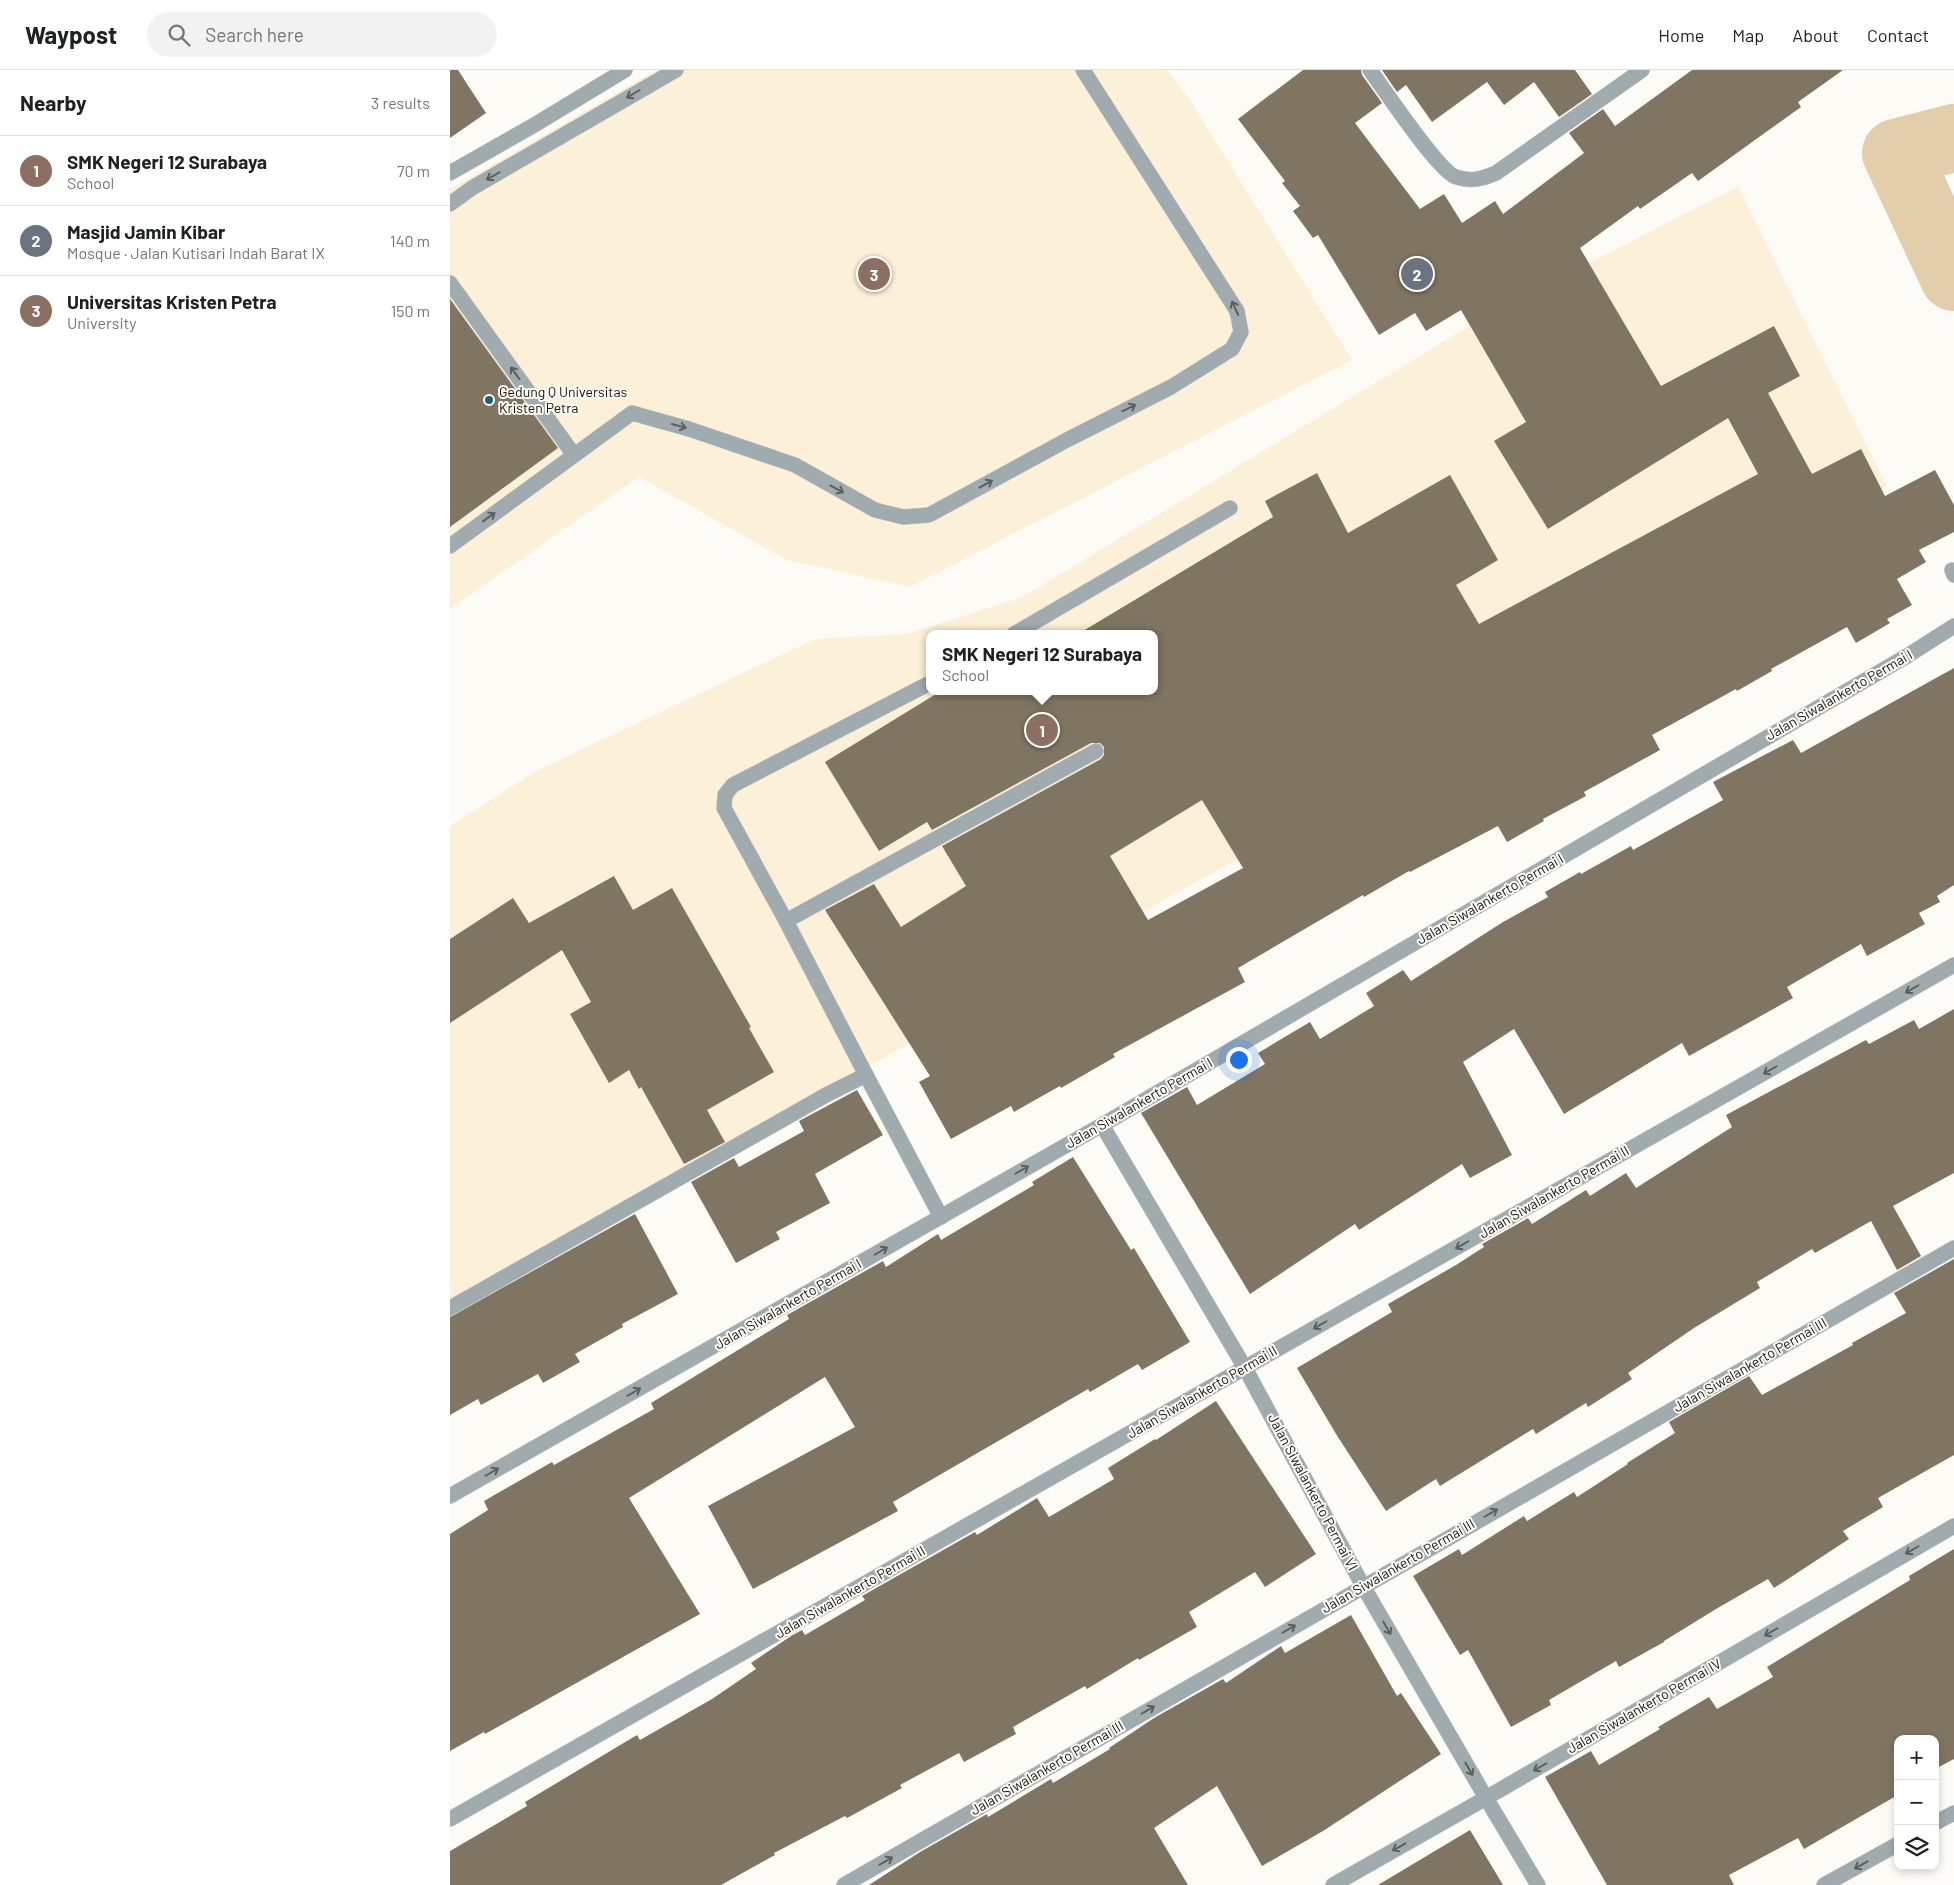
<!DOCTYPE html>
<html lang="en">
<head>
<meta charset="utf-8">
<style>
  :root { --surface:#fff; --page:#f2f2f2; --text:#202124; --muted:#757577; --line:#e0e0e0; --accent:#1b6272 }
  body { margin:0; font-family:Barlow,sans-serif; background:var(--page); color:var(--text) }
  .controls { position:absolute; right:15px; bottom:15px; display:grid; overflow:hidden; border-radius:10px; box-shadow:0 2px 8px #0003 }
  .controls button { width:45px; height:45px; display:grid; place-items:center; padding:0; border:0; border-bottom:1px solid var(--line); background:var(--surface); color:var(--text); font:25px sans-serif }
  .you { position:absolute; left:788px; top:989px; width:18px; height:18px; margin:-12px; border:4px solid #fff; border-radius:50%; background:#1a73e8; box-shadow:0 0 0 8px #1a73e833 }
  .badge { display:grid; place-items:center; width:32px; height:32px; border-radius:50%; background:var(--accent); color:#fff; font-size:16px; font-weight:700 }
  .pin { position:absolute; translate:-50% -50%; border:2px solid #fff; box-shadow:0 1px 5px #0006 }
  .popup { position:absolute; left:476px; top:560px; width:232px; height:65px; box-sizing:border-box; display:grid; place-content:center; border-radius:10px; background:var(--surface); filter:drop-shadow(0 1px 4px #0005); font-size:16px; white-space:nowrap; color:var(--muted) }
  .popup b { font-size:19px; color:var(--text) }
  .popup::after { content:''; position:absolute; left:50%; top:100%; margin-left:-10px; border:10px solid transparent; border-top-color:var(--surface) }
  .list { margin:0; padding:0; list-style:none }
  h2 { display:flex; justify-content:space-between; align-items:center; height:65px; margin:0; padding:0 20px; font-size:21px }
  h2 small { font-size:16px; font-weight:400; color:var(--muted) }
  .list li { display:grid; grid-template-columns:32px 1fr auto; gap:15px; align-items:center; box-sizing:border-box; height:70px; padding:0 20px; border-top:1px solid var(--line) }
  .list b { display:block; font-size:19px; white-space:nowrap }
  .list p { margin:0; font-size:16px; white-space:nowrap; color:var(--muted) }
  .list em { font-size:16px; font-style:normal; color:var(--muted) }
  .icon { flex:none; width:28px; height:28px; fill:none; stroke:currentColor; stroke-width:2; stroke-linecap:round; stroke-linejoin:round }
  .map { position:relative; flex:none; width:1504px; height:1815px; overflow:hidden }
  header { display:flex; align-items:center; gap:30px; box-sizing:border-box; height:70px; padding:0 25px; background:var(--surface); border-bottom:1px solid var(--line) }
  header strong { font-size:24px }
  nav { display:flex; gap:28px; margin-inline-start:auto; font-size:18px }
  .search { width:350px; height:45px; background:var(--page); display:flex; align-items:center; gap:12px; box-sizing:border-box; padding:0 18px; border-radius:28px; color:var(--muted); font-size:19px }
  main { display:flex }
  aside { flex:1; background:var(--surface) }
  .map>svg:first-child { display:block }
</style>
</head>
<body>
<header>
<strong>Waypost</strong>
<div class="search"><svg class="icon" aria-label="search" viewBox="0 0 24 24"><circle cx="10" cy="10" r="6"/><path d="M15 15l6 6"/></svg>Search here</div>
<nav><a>Home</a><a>Map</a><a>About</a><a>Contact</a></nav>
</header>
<main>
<aside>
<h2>Nearby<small>3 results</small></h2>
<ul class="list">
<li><span class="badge" style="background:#8d6e63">1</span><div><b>SMK Negeri 12 Surabaya</b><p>School</p></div><em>70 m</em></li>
<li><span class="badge" style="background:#6b7280">2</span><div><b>Masjid Jamin Kibar</b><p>Mosque · Jalan Kutisari Indah Barat IX</p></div><em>140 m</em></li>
<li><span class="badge" style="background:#8d6e63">3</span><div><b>Universitas Kristen Petra</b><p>University</p></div><em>150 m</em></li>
</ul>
</aside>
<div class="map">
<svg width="1504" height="1815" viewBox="0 0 1504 1815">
  <rect width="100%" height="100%" fill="#fdfbf6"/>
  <!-- built -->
  <g fill="#fdf0d9" fill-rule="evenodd">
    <path d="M206,0h511l23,30 162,260 -442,227 -123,-27 -148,-83 -189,132v-420z"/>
    <path d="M1288,117l149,299 -61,42 -1245,700 -131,79v-481l88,-56 277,-131 92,-5 116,-37 467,-284zM480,564h224v57h-224z"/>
  </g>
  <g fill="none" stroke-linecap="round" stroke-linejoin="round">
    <!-- river -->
    <path stroke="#e2ceaa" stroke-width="68" d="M1504,68l-58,15 58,124"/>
  </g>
  <!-- building -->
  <g fill="#807562" fill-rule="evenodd">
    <path d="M0,0h8l28,43 -36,25z"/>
    <path d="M853,0h58l1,5 20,28 -27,20 65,86 24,-15 18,29 33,-22 8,13 81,-61 -15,-20 34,-24 12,17 77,-56h151l-45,32 3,5 -103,74 -6,-8 -52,36 -2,-3 -58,42 81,138 113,-60 26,50 -32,17 44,81 49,-25 24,47 50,-26 19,35v27l-35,18 7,12 -29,17 15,26 -25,14 3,4 -34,20 -9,-16 -76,42 1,2 -35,20 -1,-2 -84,46 8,15 -76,42 2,4 -43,23 1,2 -37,21 -9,-16 -88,46 -1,-1 -45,26 -1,-2 -125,73 7,14 -132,72 2,3 -54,31 -1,-2 -46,26 -3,-6 -60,33 -32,-57 11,-6 -105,-166 49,-26 27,43 65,-41 -24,-40 159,-87 3,-4v-8l-4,-4h-9l-159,87 -5,-8 -48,29 -54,-89 116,-71h213v-57h-76l195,-117 -8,-16 52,-28 31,60 102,-58 48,85 -42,25 23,39 279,-150 -30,-56 -180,111 -54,-88 32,-19 -65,-112 -35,21 -11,-18 -36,22 -61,-100 -5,3 -20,-27 7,-5 -18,-23 3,-2 -47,-62zM752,730l41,68 -95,52 -38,-64z"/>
    <path d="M932,0h193l17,24 -33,23 -25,-35 -30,23 -17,-23 -55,40 -26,-37 -9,7z"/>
    <path d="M0,229l108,149 -108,79z"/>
    <path d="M1504,598v217l-17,11 3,6 -21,11 6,11 -58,32 -6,-12 -74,43 6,11 -104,58 -7,-13 -118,71 -50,-85 -51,33 49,93 -42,23 -8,-14 -103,66 -4,-6 -105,70 -109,-181 46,-26 10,18 68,-41 -7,-11 52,-31 10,17 54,-33 -8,-13 37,-23 8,11 92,-59 45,-25 -3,-5 35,-20 1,2 50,-28 2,4 90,-50 -10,-18 80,-42 8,13z"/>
    <path d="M164,806l19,34 39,-22 79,139 -2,1 25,44 -67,38 18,32 -41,22 -43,-77 -2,2 -10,-19 -20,13 -39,-69 21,-12 -29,-52 -112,73v-84l63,-41 16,25z"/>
    <path d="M1504,939v164l-61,33 28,50 -24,14 -26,-49 -56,32 -3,-4 -55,33 3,6 -66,40 -66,45 4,6 -44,28 -2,-4 -50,31 -3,-5 -93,57 -4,-7 -50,32 -50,-77 -39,-66 95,-56 -4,-8 68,-39 28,-18 -2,-3 46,-26 4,6 54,-34 4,6 36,-23 10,15 96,-61 -6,-12 140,-75 3,4 45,-24 5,9z"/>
    <path d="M407,1020l26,45 -68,39 15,29 -54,29 4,7 -44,24 -45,-81 43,-24 5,9 65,-36 -5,-10z"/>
    <path d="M623,1087l58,93 3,-2 56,94 -48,28 -4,-6 -48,28 -2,-3 -195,113 5,9 -145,78 -45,-83 147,-79 -30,-50 -196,121 71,116 -215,120 -1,-2 -34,19v-217l38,-24 -4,-9 68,-39 2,3 100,-56 -3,-6 138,-84 -2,-4 96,-54 3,6 52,-33 3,6 93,-55 -2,-3z"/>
    <path d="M185,1144l43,80 -56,30 1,3 -48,27 5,8 -37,21 -5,-9 -57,31 -3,-6 -28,16v-98z"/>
    <path d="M1504,1189v196l-76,43 5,9 -40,24 6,8 -75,49 -6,-9 -52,30 -52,32v1l-45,25 -3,-6 -67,39 2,5 -40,22 -43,-77 -8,5 -47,-79 46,-27 3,6 62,-39 3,5 47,-29 3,5 51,-33 -1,-1 48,-30 -6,-11 80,-46 13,19 91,-50 -1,-2 54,-30 -12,-20z"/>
    <path d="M766,1331l100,153 -51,33 -10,-15 -66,40 8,15 -58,33 -1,-2 -51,31 -2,-3 -72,41 3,7 -52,28 -5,-9 -59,32 2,3 -55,30 -2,-2 -71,37 1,2 -54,30h-271v-34l77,-45 -2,-4 112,-67 3,5 72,-41 44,-30 -5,-6 40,-27 11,-6 3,5 60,-35 -3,-4 113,-64 2,3 60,-37 12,19 65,-38 -6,-11 47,-29 1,1z"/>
    <path d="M1504,1479v210l-19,10v-30h-37v52l-4,2 2,3 -92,53 -6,-11 -69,37 5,10h-127l-62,-108 46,-26 8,14 61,-36 -2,-2 51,-30 8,12 56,-32 -6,-10 143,-87 -1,-4z"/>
    <path d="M901,1545l46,81 4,-3 40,61 -118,77 -61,35 -45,-80 -63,42 34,57h-319l51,-33 67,-38 1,3 63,-38 2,4 57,-34 -1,-1 45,-30 69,-39 3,4 55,-37 4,7z"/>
    <path d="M1020,1760l33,55h-125z"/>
  </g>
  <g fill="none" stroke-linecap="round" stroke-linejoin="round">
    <defs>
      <g id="service">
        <path d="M0,134l22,-16 204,-118"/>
        <path d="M0,213l124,172"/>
        <path d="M0,476l182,-133 57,16 106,36 80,45 28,7 26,-2 136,-74 106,-54 61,-38 9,-17 -4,-21 -154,-241"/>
        <path d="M564,564l216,-126"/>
        <path d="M336,851l310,-170"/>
        <path d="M416,1005l75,142"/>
        <path d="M0,1238l376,-213 40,-20 -80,-154 -62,-113 1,-13 8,-10 197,-102"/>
      </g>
      <g id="minor">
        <path d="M920,0c14,19 68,101 86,107 15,5 26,2 40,-4l146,-103"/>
        <path d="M0,103l86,-49 89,-54"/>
        <path d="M1502,500l2,5"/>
        <path d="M652,1055l143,243 118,218 123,212 52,87"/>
        <path d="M0,1426l652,-371 805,-469 47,-30"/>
        <path d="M0,1749l1504,-854"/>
        <path d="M1485,1753l19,-10"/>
        <path d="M394,1815l1110,-637"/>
        <path d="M883,1815l153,-87 468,-272"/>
        <path d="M1374,1815l74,-41"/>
      </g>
    </defs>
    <!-- service casing -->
    <use href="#service" stroke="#d8d6d1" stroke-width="16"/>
    <!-- minor casing -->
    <use href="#minor" stroke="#d8d6d1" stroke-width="16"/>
    <!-- service -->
    <use href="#service" stroke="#9fabae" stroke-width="15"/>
    <!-- minor -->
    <use href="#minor" stroke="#9fabae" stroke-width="15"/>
  </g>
  <!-- one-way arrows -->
  <defs><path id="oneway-shaft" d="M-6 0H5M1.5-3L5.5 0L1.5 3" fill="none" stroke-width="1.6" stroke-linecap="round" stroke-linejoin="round" transform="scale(1.25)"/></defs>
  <g stroke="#5b5f5d">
    <use href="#oneway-shaft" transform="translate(183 24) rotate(150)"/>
    <use href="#oneway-shaft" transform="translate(43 106) rotate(150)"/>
    <use href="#oneway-shaft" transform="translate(785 238) rotate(-115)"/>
    <use href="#oneway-shaft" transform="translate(65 303) rotate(-126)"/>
    <use href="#oneway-shaft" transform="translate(679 338) rotate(-27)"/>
    <use href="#oneway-shaft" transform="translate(229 356) rotate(15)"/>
    <use href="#oneway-shaft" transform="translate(536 414) rotate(-29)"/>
    <use href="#oneway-shaft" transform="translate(387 419) rotate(29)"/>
    <use href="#oneway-shaft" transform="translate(39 447) rotate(-36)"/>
    <use href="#oneway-shaft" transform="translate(1462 919) rotate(150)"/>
    <use href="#oneway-shaft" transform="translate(1320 1000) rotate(150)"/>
    <use href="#oneway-shaft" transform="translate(572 1100) rotate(-30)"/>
    <use href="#oneway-shaft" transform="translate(1012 1175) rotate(150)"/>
    <use href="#oneway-shaft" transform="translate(431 1181) rotate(-30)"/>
    <use href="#oneway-shaft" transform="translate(870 1255) rotate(150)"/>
    <use href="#oneway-shaft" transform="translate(184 1322) rotate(-30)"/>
    <use href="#oneway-shaft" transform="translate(42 1402) rotate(-30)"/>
    <use href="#oneway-shaft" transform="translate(1041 1443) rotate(-30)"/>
    <use href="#oneway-shaft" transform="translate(1462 1480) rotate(150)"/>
    <use href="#oneway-shaft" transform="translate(937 1558) rotate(60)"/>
    <use href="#oneway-shaft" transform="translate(839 1559) rotate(-30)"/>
    <use href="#oneway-shaft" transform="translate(1321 1562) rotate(150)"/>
    <use href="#oneway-shaft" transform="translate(698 1640) rotate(-30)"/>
    <use href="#oneway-shaft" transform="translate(1090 1697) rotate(150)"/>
    <use href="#oneway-shaft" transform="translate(1019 1699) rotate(60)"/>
    <use href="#oneway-shaft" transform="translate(949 1777) rotate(151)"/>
    <use href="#oneway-shaft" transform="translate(436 1791) rotate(-30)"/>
    <use href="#oneway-shaft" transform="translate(1411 1795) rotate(151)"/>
  </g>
  <!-- markers -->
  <circle fill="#1b6272" stroke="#fdfbf6" stroke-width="2" cx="39" cy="330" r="5"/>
  <g text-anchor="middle" stroke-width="4" stroke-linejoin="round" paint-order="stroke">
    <!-- poi labels -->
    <g font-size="14" fill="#17130c" stroke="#fdfbf6" text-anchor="start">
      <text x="49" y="327">Gedung Q Universitas<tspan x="49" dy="16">Kristen Petra</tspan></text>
    </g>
    <!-- street labels -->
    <g font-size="14" fill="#17130c" stroke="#fdfbf6">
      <text transform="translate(1389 625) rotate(-30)" y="5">Jalan Siwalankerto Permai I</text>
      <text transform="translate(1040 829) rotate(-30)" y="5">Jalan Siwalankerto Permai I</text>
      <text transform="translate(689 1033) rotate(-30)" y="5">Jalan Siwalankerto Permai I</text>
      <text transform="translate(1104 1122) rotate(-30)" y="5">Jalan Siwalankerto Permai II</text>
      <text transform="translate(338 1234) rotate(-30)" y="5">Jalan Siwalankerto Permai I</text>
      <text transform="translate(1300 1295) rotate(-30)" y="5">Jalan Siwalankerto Permai III</text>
      <text transform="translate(752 1322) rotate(-30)" y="5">Jalan Siwalankerto Permai II</text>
      <text transform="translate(863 1422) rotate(62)" y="5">Jalan Siwalankerto Permai VI</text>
      <text transform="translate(948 1496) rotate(-30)" y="5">Jalan Siwalankerto Permai III</text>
      <text transform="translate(400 1522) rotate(-30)" y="5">Jalan Siwalankerto Permai II</text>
      <text transform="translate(1194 1636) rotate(-30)" y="5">Jalan Siwalankerto Permai IV</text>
      <text transform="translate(597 1698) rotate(-30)" y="5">Jalan Siwalankerto Permai III</text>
    </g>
  </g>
</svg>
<div class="controls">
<button>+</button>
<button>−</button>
<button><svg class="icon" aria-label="layers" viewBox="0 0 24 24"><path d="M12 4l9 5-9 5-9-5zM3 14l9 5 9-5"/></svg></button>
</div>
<div class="you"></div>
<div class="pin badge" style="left:592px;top:660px;background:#8d6e63">1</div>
<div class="popup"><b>SMK Negeri 12 Surabaya</b>School</div>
<div class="pin badge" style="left:967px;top:204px;background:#6b7280">2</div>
<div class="pin badge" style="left:424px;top:204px;background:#8d6e63">3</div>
</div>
</main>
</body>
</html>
